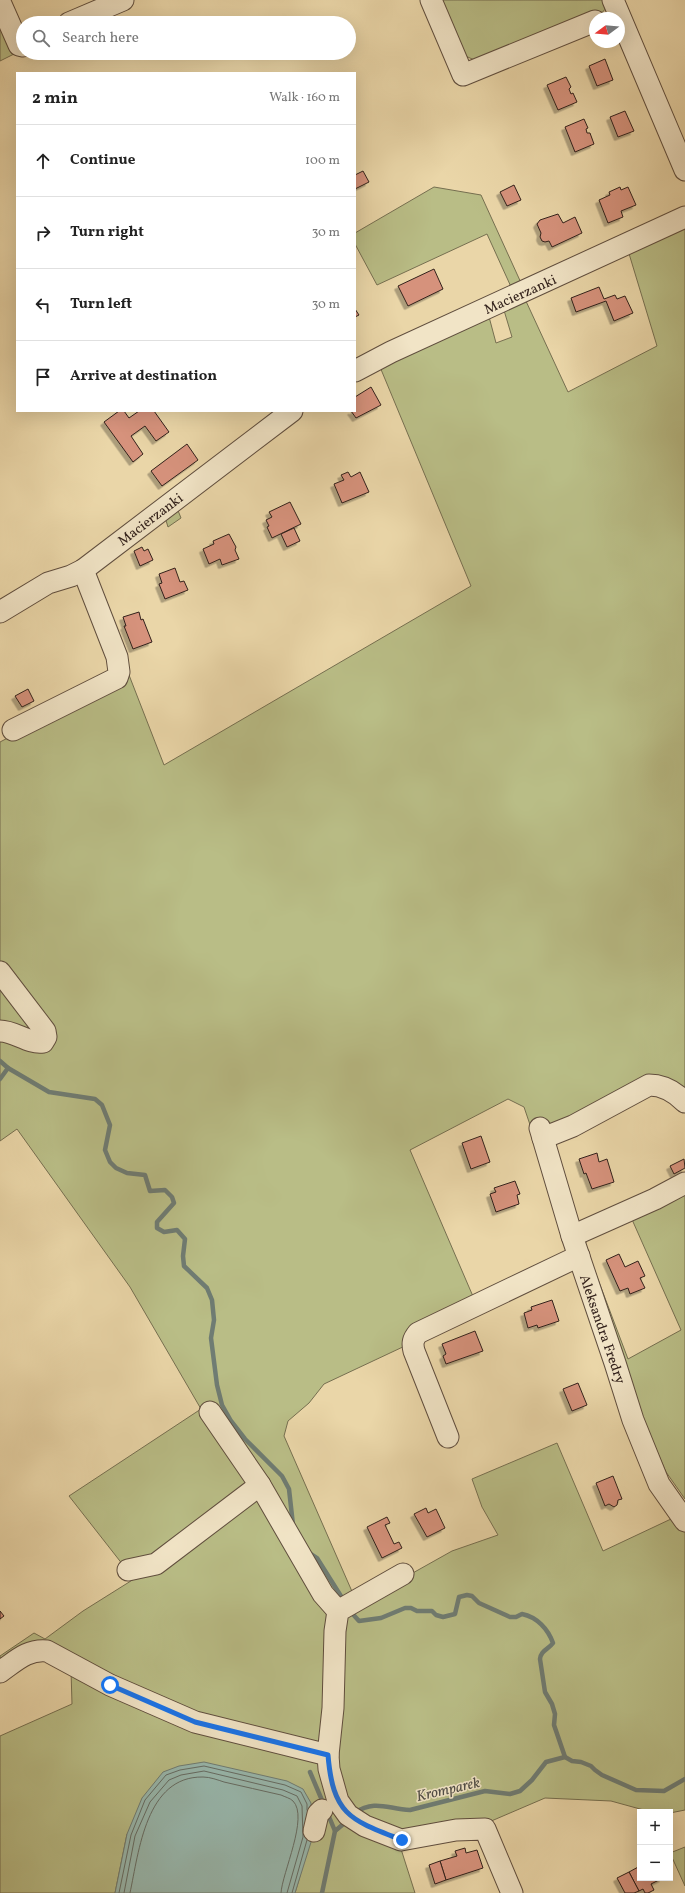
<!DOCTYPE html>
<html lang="en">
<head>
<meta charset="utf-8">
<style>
  :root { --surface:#fff; --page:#f2f2f2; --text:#222; --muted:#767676; --line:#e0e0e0 }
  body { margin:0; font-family:Vollkorn,serif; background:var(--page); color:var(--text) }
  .controls { position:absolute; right:12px; bottom:12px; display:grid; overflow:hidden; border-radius:0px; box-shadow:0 4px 16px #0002 }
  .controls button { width:36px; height:36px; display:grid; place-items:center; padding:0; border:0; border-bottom:1px solid var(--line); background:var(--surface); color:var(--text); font:20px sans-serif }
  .compass { position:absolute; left:589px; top:12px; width:36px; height:36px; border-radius:50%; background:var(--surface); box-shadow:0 4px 16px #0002; rotate:254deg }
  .stop { position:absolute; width:12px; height:12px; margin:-9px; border:3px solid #1a73e8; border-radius:50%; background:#fff }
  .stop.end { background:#1a73e8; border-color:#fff; box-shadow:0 1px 4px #0008 }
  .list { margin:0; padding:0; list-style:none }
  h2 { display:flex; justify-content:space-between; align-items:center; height:52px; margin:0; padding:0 16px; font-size:17px }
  h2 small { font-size:13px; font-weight:400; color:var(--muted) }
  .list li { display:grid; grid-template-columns:26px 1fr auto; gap:12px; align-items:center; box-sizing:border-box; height:72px; padding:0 16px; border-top:1px solid var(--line) }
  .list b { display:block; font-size:15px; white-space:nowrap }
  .list em { font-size:13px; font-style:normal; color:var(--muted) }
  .icon { flex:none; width:22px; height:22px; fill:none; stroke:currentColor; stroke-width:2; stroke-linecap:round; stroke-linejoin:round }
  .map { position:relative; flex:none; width:685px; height:1893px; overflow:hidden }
  .search { position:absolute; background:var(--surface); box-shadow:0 4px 16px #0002; left:16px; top:16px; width:340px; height:44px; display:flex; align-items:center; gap:10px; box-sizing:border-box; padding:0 14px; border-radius:22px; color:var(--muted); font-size:15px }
  .panel { position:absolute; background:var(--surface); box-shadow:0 4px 16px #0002; left:16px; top:72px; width:340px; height:340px; border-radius:0px }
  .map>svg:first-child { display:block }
</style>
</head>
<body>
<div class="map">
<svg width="685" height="1893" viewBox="0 0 685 1893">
  <defs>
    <filter id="shadow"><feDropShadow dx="-3.5" dy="3.5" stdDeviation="0" flood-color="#0004"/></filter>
  </defs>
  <rect width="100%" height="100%" fill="#ead6a8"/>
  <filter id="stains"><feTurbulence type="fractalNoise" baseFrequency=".005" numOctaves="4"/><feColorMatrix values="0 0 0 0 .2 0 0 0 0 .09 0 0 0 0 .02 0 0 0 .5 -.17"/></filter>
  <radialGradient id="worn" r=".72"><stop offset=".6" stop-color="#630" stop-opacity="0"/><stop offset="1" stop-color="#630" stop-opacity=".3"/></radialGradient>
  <!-- green -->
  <g fill="#b9bd86" stroke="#766f50">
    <path d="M438,0h170c1,8 -4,11 -10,15l-119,47 -18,-8z"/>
    <path d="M0,7l20,44 -20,10z"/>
    <path d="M434,187l47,8 41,90 -10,4 -25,-55 -110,51 -22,-41v-11z"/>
    <path d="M685,222v876l-16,-11 -112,40 -12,42 -21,-62 -16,-8 -98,51 65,151 96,-49 -164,93 -83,39 -15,19 -21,18 -4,15 70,160 -23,17 -3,96 -9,39 -123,-32 -129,-62 -67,8v-6l34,-23 11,6 38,-28 51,-32 -65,-83 132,-87 -71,-122 -113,-158 -17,12v-399l129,-67 35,90 307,-179 -91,-219 -25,15v-7l133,-62 8,30 16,-6 -9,-30 22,-8 43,93 89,-46 -30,-99z"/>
    <path d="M177,508l4,10 -13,9 -4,-13z"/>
    <path d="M685,1189v310l-19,-27 -40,-92 -45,-141h6l-2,6 43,114 53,-29 -51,-115z"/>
    <path d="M557,1443l46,108 68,-32 14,11v280l-15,3 -19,-1 -40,-11 -66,-3 -56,24 -89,12 -50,-27 -14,-49 5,-125 6,-18 64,-41 41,-23 46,-16 -16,-28 -10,-28z"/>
    <path d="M71,1670l250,90 13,43 67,46 14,44h-120l5,-17 -173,-42 -12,59h-115v-157l72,-32z"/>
    <path d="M685,1847v39l-15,-33z"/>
  </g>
  <!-- water -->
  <path fill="#98b8ae" stroke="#6f7c73" d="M204,1762l83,19 16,8 8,14 1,36 -17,54h-180l12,-59 15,-36 21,-26 16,-6z"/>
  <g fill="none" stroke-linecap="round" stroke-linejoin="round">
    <!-- shore -->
    <g stroke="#656c64" stroke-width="1">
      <path d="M119,1893l12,-58 14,-35 21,-25 14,-5 24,-4 81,19 16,7 6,12v6"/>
      <path d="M124,1893l11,-57 15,-34 19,-22 12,-5 23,-4 79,19 14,6 5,10 1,31 -16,56"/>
      <path d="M130,1893c9,-42 16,-117 73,-116 7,0 15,3 21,5 19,4 38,9 57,13 4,2 9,3 12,6 16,16 -11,72 -12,92"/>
      <path d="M292,1893l15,-53"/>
    </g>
    <!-- stream -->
    <g stroke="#6f7c73" stroke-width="4.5">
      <path d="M0,1061l8,7 41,24 46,7 7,6 8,20 -5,25 5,12 6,6 11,5 18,2 5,16 15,-1 7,7 2,6 -17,19v6l7,4 13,-2 8,9 -2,17 1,10 23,22 5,12 2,20 -3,18 6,47 5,20 9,16 14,18 37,37 7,13 4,36"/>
      <path d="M0,1079l8,-11"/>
      <path d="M308,1552l9,6 27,43"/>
      <path d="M350,1611l9,10 22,-3 24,-10h6l6,3h15l4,4 7,2 12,-3 4,-17 8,-2 5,1 7,7 31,14h6l6,-3c15,3 26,15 31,29 -5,7 -12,7 -13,16l5,33 7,12 3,10 -1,11 11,32"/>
      <path d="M310,1772l14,33"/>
      <path d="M327,1812l8,19"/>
      <path d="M354,1813c22,-14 33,-4 56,-3l75,-19 25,3 10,-3 12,-11 14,-18 19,-5 7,4 9,1 10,4 4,4 7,5 34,15 28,1 21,-12"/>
      <path d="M322,1893l13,-62 12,-10"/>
    </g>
  </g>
  <!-- building -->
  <g fill="#d6927c" stroke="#32211b" filter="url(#shadow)">
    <path d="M605,59l8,21 -16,6 -8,-20z"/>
    <path d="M566,77l5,10 -2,2 2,5 2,-1 4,9 -19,8 -11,-25z"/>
    <path d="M625,111l9,20 -16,6 -8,-20z"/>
    <path d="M584,119l4,9 -2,1 1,4h3l4,11 -19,8 -10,-25z"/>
    <path d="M363,171l6,11 -14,7v-14z"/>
    <path d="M514,185l7,15 -14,6 -7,-14z"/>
    <path d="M620,187l1,3 7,-3 8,18 -15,6 2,6 -15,6 -9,-23 11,-5 -1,-3z"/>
    <path d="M558,214l5,9 12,-6 7,16 -30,14 -3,-6 -4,1 -3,-1 -2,-4 1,-4 -4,-9 3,-4z"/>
    <path d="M434,269l9,20 -35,17 -10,-20z"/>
    <path d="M599,287l5,12 11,-4 2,4 8,-3 8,17 -19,8 -8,-20 -30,11 -5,-14z"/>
    <path d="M355,309l4,6 -4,2z"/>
    <path d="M371,387l10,18 -25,13 -5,-7h4v-14z"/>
    <path d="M119,411h5l5,7 10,-7h15l15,21 -13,9 -11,-15 -14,10 12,18 -10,8 -29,-40z"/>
    <path d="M187,444l11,16 -36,26 -11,-15z"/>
    <path d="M348,472l3,5 9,-5 9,20 -27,11 -8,-19 10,-4 -3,-5z"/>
    <path d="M290,502l11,22 -29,14 -5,-11 2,-1 -3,-6 6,-3 -3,-5z"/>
    <path d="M294,528l6,13 -13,6 -6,-13z"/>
    <path d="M229,534l7,13 -1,3 4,9 -17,6 -2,-6 -11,5 -6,-15 11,-5 -1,-3z"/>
    <path d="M142,547l2,4 4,-2 5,11 -13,6 -6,-15z"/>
    <path d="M175,568l5,14 4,-1 4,9 -23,9 -6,-15 3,-1 -3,-9z"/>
    <path d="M139,612l2,8 2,-1 9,23 -19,7 -9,-23h2l-3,-9z"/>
    <path d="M28,689l6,12 -12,6 -7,-11z"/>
    <path d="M481,1136l9,26 -19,7 -9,-26z"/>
    <path d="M597,1153l2,9 8,-3 7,23 -22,7 -6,-16 -2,1 -5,-15z"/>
    <path d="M684,1159l1,9 -11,6 -4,-8z"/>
    <path d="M515,1181l5,13 -3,1 2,9 -23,8 -6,-18 6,-2 -2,-4z"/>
    <path d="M619,1254l6,13 13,-6 7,15 -5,2 5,10 -15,6 -2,-6 -8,3 -14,-31z"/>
    <path d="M552,1300l7,21 -21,7 -1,-3 -9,3 -4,-15 8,-3 -1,-3z"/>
    <path d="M475,1331l8,20 -37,13 -3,-8 3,-2 -4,-10z"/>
    <path d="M578,1383l9,22 -15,6 -9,-22z"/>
    <path d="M613,1476l9,23 -4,1 -1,5 -3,2 -5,-3 -4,2 -9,-23z"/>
    <path d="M426,1508l2,5 8,-4 9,19 -18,9 -13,-23z"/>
    <path d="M387,1517l3,6 -5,2 9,19 5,-2 3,6 -20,10 -15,-31z"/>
    <path d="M0,1611l4,5 -4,3z"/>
    <path d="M465,1848l1,5 11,-3 6,18 -37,12 -6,-19 17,-5 -2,-5z"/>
    <path d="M440,1861l6,19 -11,4 -6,-19z"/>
    <path d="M640,1866v12h23l-12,6 3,6 -6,3h-3l-2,-4 -4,2 -10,-19z"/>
    <path d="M629,1872l10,19 -5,2h-9l-8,-15z"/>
  </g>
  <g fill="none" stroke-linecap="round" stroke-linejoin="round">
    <defs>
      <g id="minor">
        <path d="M431,0l32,75 132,-54"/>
        <path d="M613,0l72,170"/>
        <path d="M0,2l19,43 4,1"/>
        <path d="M69,23l54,-23"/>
        <path d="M355,371l36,-19 294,-135"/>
        <path d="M0,612l48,-29 23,-7 12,-6 209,-159"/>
        <path d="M13,730l104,-52 2,-6 -2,-15 -34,-87"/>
        <path d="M0,972l45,59 1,6 -3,5c-15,2 -28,-11 -43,-11"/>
        <path d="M540,1128l32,108 43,127 18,57 26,64 26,37"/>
        <path d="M543,1138l30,-12 76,-41c14,0 26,7 36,17"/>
        <path d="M572,1236l83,-37 30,-16"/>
        <path d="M210,1412l50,73 63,109 15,17"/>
        <path d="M448,1437l-34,-86c-2,-8 -1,-12 4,-18l161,-77"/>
        <path d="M128,1570l28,-6 104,-79"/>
        <path d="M0,1672c16,-11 27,-23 47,-21l63,34 85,37 133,33 1,14 9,32 10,14 17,11 36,14 55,-10 29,-1 27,64"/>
        <path d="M328,1755l5,-47 2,-77 3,-20 65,-37"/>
        <path d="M314,1831l4,-17 4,-4"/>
      </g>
    </defs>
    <!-- minor casing -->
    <use href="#minor" stroke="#604e3e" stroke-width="23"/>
    <!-- minor -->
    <use href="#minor" stroke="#f1e4c6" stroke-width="21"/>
  </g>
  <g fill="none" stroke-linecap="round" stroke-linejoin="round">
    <!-- route -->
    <path stroke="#1a73e8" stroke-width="5" d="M110,1685l85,37 133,33c5,60 22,65 74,85"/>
  </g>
  <g text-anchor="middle" stroke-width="3" stroke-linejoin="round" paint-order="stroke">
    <!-- street labels -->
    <g font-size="14" fill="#32211b" stroke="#f1e4c6">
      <text transform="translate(520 294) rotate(-24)" y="5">Macierzanki</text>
      <text transform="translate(150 519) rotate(-37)" y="5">Macierzanki</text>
      <text transform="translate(603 1329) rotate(71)" y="5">Aleksandra Fredry</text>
    </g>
    <!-- water labels -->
    <g font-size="15" font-style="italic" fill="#514e47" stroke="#f1e4c6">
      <text transform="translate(448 1789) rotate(-13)" y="5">Kromparek</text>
    </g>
  </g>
  <rect width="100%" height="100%" filter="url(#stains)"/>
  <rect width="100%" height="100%" fill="url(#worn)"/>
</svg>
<div class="controls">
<button>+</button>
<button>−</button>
</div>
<svg class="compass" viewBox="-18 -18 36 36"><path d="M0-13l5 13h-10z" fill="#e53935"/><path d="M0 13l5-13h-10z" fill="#767676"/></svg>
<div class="stop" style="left:110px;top:1685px"></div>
<div class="stop end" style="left:402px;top:1840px"></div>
<div class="search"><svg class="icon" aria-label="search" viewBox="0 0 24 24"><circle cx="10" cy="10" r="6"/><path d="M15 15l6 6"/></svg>Search here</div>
<section class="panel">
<h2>2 min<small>Walk · 160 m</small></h2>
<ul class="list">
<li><svg class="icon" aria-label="ahead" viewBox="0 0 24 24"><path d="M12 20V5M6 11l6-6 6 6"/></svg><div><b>Continue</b></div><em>100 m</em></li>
<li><svg class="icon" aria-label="right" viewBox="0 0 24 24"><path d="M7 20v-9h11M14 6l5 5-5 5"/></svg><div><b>Turn right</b></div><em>30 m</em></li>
<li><svg class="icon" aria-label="left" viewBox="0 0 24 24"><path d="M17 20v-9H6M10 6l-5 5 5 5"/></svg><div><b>Turn left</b></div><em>30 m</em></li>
<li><svg class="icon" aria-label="arrive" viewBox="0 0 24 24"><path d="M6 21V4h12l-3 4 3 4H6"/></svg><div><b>Arrive at destination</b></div></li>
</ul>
</section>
</div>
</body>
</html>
